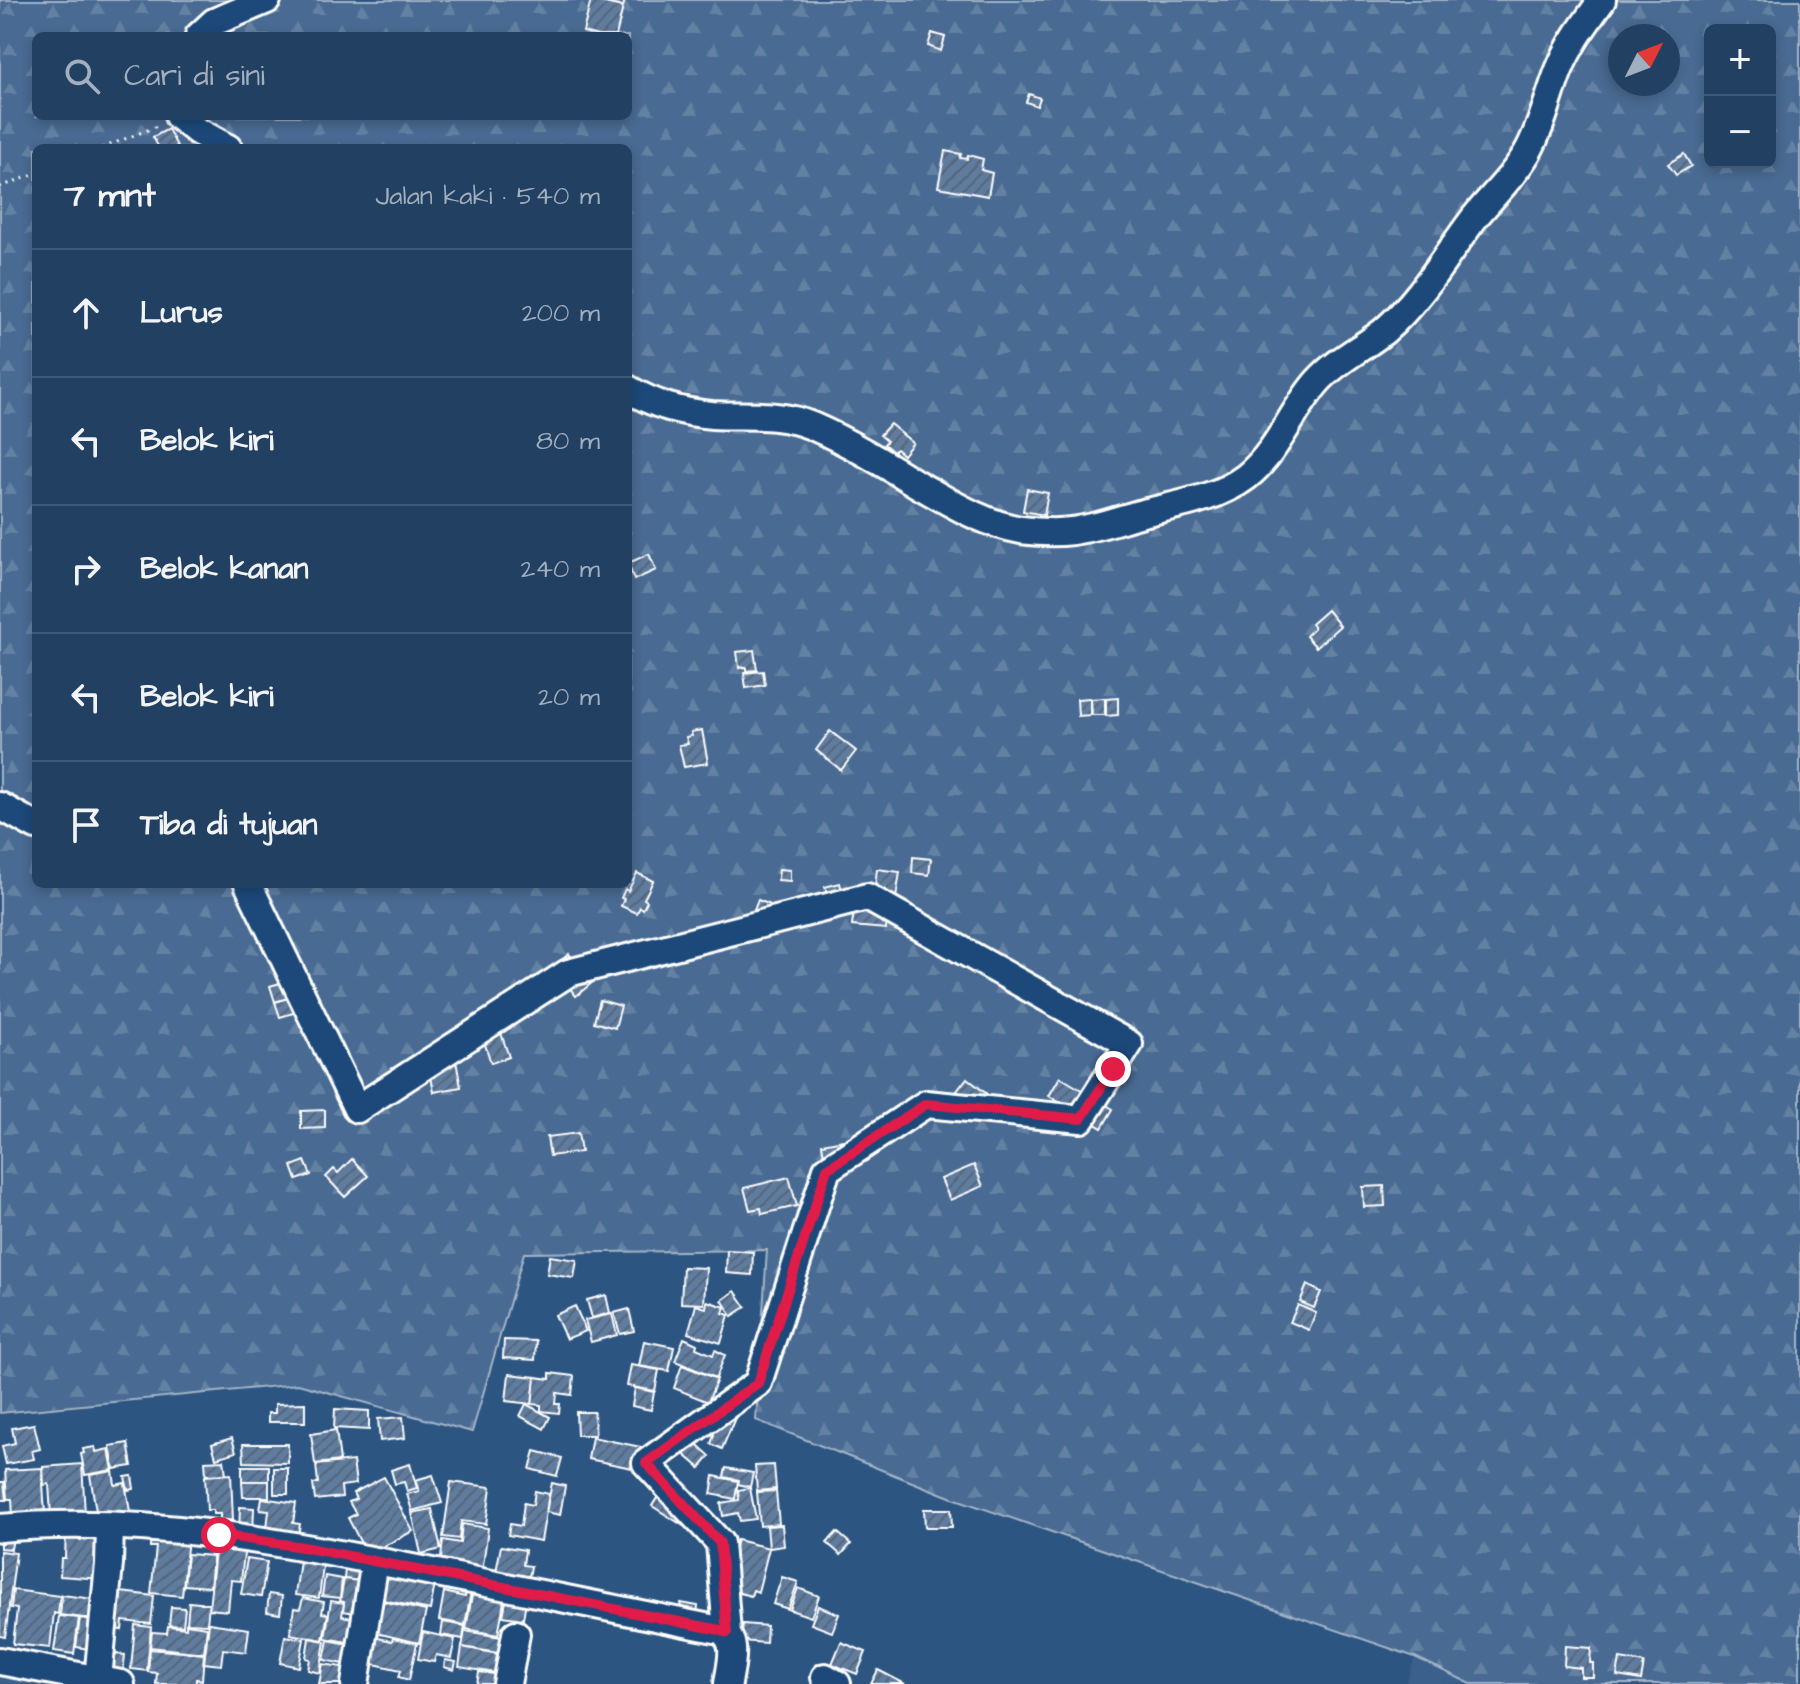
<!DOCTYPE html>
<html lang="id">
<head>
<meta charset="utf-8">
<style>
  :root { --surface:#214062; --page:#2d4b6b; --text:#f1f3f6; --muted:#a2afbe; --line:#3e5977 }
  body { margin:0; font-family:"Architects Daughter",sans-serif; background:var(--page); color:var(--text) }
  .controls { position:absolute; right:24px; top:24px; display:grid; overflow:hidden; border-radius:12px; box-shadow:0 4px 12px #0003 }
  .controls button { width:72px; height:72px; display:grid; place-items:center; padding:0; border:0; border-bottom:2px solid var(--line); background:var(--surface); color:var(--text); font:40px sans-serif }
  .compass { position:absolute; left:1608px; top:24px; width:72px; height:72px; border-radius:50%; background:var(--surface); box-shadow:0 4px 12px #0003; rotate:48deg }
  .stop { position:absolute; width:24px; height:24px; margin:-18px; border:6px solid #e11d48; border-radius:50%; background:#fff }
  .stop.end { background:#e11d48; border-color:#fff; box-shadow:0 2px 8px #0008 }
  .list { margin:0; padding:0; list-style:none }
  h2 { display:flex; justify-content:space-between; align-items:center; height:104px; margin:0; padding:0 32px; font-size:34px }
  h2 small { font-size:26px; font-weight:400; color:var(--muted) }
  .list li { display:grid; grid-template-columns:52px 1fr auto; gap:24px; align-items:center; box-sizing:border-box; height:128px; padding:0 32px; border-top:2px solid var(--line) }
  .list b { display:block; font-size:30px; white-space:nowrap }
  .list em { font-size:26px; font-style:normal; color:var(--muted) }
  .icon { flex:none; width:44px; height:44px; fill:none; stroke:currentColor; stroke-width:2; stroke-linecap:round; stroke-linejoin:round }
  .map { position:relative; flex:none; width:1800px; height:1684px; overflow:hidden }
  .search { position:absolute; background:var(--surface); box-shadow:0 4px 12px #0003; left:32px; top:32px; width:600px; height:88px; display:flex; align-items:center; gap:20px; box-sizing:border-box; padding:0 28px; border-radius:12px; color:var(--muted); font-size:30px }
  .panel { position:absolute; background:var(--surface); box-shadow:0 4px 12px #0003; left:32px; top:144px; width:600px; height:744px; border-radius:12px }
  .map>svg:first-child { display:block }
</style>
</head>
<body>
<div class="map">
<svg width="1800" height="1684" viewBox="0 0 1800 1684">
  <defs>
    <pattern id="forest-firs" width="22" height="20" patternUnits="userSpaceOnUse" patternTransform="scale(2)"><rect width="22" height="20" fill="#486b92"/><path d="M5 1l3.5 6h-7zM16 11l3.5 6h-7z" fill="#6381a2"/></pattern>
    <pattern id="building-hatch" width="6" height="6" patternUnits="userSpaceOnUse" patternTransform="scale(2)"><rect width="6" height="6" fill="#5e7c9f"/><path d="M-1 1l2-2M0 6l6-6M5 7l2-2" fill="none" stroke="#56667a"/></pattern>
  </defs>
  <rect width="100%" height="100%" fill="#2c5582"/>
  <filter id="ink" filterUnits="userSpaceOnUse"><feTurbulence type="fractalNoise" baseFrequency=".0125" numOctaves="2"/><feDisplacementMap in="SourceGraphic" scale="16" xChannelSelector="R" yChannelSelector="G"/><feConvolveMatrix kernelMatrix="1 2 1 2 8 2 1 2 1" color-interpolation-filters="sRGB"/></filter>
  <g filter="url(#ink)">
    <!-- built -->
    <g fill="#3b618b">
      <path d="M1415,1657l56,27h-65z"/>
      <path d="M0,1664l117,20h-117z"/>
    </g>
    <!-- forest -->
    <path fill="url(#forest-firs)" stroke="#a4b5c8" stroke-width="2" fill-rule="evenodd" d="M0,0h1800v1684h-329l-56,-27 -465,-160 -194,-77 11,-170 -243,3 -52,179 -174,-48 -298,29zM1710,30h60v132h-60zM36,36h592v80h-592zM1620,36h48v48h-48zM36,148h592v736h-592z"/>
    <!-- building -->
    <g fill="url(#building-hatch)" stroke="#fff" stroke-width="2">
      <path d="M591,0l32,7 -7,29h-18l-15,-4z"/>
      <path d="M594,0h31l-2,7z"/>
      <path d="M932,33l13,4 -4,14 -13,-5z"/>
      <path d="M1029,94l11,4 -3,8 -11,-4z"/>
      <path d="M168,129l10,19h-19l-6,-11z"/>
      <path d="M945,151l16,3 -1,4 7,1 1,-4 15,4 -2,11 11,3 -4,23 -50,-9z"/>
      <path d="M1684,154l7,12 -15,9 -8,-11z"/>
      <path d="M890,424l23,19 -10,12 -7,-6 -3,3 -9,-8 3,-3 -7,-6z"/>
      <path d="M1027,489l21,4 -4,22 -21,-4z"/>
      <path d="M649,554l7,16 -22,10 -6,-17z"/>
      <path d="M1327,610l13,16 -24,21 -10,-11 8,-8 -3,-4z"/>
      <path d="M754,650l3,20 -11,1v-4l-7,1 -2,-16z"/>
      <path d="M763,671l2,14 -19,3 -2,-15z"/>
      <path d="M1090,698v17l-12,1 -1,-17z"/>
      <path d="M1105,698v17h-13l-1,-16z"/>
      <path d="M1118,698v17l-12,1v-17z"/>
      <path d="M702,730l6,33 -24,4 -5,-22 9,-1 -2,-7 6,-1 -1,-4z"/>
      <path d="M830,731l26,20 -15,19 -25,-20z"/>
      <path d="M913,857l18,2 -2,16 -17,-2z"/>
      <path d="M779,869l11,1v11l-12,-1z"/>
      <path d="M877,869l23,3 -4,26 -22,-3z"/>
      <path d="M637,873l16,8 -9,18 3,2 -4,8 -3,-2 -3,6 -16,-7 3,-7 -3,-1 4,-9 3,2z"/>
      <path d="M840,883l4,14 -14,5 -5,-15z"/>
      <path d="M758,900l25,10 -32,8z"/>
      <path d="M880,907l7,11 -1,11 -34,-3 2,-16z"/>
      <path d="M569,954l24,28 -17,14 -23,-29z"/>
      <path d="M294,979l5,16 -24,7 -5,-16z"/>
      <path d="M305,993l5,15 -30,9 -5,-15z"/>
      <path d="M600,1000l21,6 -6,22 -21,-6z"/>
      <path d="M499,1027l10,30 -18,6 -10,-31z"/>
      <path d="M455,1056l6,31 -27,5 -6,-31z"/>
      <path d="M1060,1077l53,32 -11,19 -53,-32z"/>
      <path d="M967,1078l21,17 -14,18 -21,-17z"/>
      <path d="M325,1110v18l-24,1v-18z"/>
      <path d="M578,1133l3,19 -31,4 -3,-19z"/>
      <path d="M849,1139l4,17 -28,5 -3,-17z"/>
      <path d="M352,1159l16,17 -23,21 -19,-20 8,-8 4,4z"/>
      <path d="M305,1161l6,14 -14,5 -5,-14z"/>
      <path d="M974,1165l9,21 -33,14 -9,-21z"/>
      <path d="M789,1177l8,29 -35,8 -1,-6 -11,2 -6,-22z"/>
      <path d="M1384,1186l1,20 -21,1 -1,-20z"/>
      <path d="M727,1250l26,2 -1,23 -26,-2z"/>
      <path d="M550,1256l27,4 -3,18 -27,-4z"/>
      <path d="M683,1267l23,1 -2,36 -23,-1z"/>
      <path d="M1307,1285l14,7 -7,16 -14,-6z"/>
      <path d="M735,1291l11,16 -14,9 -10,-16z"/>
      <path d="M606,1295l4,18 -18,5 -5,-18z"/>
      <path d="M707,1301l18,6 -2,6 6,2 -8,28 -33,-10 8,-28 10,3z"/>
      <path d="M1298,1305l18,8 -7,17 -19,-8z"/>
      <path d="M575,1306l11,25 -20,8 -11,-24z"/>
      <path d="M629,1309l5,22 -14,3 -6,-21z"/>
      <path d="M612,1314l5,21 -26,7 -6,-22z"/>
      <path d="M684,1338l13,6 -1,4 17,7 2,-5 10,5 -9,23 -41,-17z"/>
      <path d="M504,1340l32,1 -1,19 -32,-2z"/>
      <path d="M644,1341l30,6 -5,24 -30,-5z"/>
      <path d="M631,1365l28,5 -4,21 -28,-5z"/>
      <path d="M682,1365l35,14 -9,23 -34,-14z"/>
      <path d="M550,1373l24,3 -2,19 -15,-2 -1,11h4l-1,9 -18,-2v-6l-9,-1 3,-27 15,2z"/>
      <path d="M509,1374l26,3 -3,27 -26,-3z"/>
      <path d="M635,1388l19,4 -3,18 -19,-4z"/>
      <path d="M305,1403v19h-37v-9h7v-9z"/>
      <path d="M526,1404l24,13 -6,12 -24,-13z"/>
      <path d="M740,1406l-18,43 -11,-5 3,-9 -6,-2z"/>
      <path d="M335,1409l34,2v19l-35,-2z"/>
      <path d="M576,1412h18l1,23h-18z"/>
      <path d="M403,1417l2,21 -25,3 -2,-22z"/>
      <path d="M34,1424l6,25 -8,2 2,8 -28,5 -4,-18 13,-3 -3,-15z"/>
      <path d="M336,1430l4,31 -25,3 -4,-30z"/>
      <path d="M592,1437l49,10 -4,22 -49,-10z"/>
      <path d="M689,1437l21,19 -10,12 -28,-24z"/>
      <path d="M232,1438l4,14 -20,6 -4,-14z"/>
      <path d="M128,1443l4,23 -18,3 -4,-23z"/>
      <path d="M243,1444h45v19l-44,-1z"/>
      <path d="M95,1447l1,5 13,-3 4,21 -28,5 -4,-21 3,-1 -1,-4z"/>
      <path d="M535,1451l27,7 -5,18 -27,-7z"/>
      <path d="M224,1460l2,14 -20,1 -1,-14z"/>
      <path d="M353,1461l3,23 -15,2 1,11 -27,3 -2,-16 5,-1 -2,-18z"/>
      <path d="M82,1464l3,50 -34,2 -2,-32 -5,1 -1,-18z"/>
      <path d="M410,1464l7,24 -10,3 -3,-9 -9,2 -4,-14z"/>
      <path d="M774,1465l2,24 -19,2 -2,-25z"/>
      <rect x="242" y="1466" width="27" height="15"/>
      <path d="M42,1468l3,47 -32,2 -1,-18h-5l-2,-29z"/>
      <rect x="274" y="1468" width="14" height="26"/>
      <path d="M726,1468l27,5 -3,14 -12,-3 1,-4 -15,-3z"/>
      <path d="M113,1471l2,14 10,-2 6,34 -33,6 -8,-48z"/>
      <path d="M231,1474l2,46 -13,1v-7h-7v-4h-6l-2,-34z"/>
      <path d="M433,1475l9,28 -30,8 -5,-17 12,-3 -4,-11z"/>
      <path d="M132,1476l2,13 -6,1 -3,-13z"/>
      <path d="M714,1476l24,5 -3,18 -24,-5z"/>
      <path d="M384,1477l29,54 -46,24 -19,-37 8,-4 -7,-12 7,-3 -3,-6z"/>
      <path d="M242,1481h27v16h-26z"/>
      <path d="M0,1482h4l2,18h-6z"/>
      <path d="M451,1482l40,5 -5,37 -25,-3 -2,18 -16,-2z"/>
      <path d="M552,1483l13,3 -5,29 -14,-3z"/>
      <path d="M750,1488l6,31 -16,2 -2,-8 -15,3 -2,-13 18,-3 -1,-10z"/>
      <path d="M662,1490l32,20 -10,16 -32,-20z"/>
      <path d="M535,1491l14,3 -8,47 -33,-6 2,-11 11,2 3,-23 9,2z"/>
      <path d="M776,1491l3,33 -19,2 -3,-34z"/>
      <path d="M262,1498l34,5 -3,20 7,1 -2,12h-32l3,-25 -9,-1z"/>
      <path d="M240,1507l14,1 -1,26 -14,-1z"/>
      <path d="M432,1509l9,40 -20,5 -9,-41z"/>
      <path d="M924,1509h27l1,18h-27z"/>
      <path d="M462,1524l26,4 -6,45 -42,-5 3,-28 17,3z"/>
      <path d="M782,1525l2,21 -15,2 -2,-22z"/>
      <path d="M66,1530l38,3 -2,46 -42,-3 1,-18h4z"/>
      <path d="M837,1532l14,12 -10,11 -14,-12z"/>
      <path d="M151,1534l37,4 -6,58 -31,-3 5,-46h-6z"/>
      <path d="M0,1536l13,2 -2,11 -11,-1z"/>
      <path d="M737,1540l32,8 -11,44 -5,-2 -2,6 -15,-4 2,-9 -12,-3z"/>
      <path d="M216,1541l29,3 -4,37 -10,-1 -3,31 -19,-2z"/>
      <path d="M501,1546l24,4 -2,15 8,1 -2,12 -33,-6z"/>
      <path d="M0,1551l16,2 -11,84 -5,-1z"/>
      <path d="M187,1554l26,2 -3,31 -26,-2z"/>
      <path d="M301,1554l23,4 -5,40 -24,-3z"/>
      <path d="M247,1559l20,3 -6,35 -20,-3z"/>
      <path d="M346,1561l23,4 -2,17 -23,-3z"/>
      <path d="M381,1567l54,17 -5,26 -56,-12z"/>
      <path d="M325,1576l17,3 -2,19 -18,-2z"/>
      <path d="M782,1577l16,5 -10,27 -15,-5z"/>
      <path d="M344,1579l22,3 -4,32 -19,-3 1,-9 -4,-1z"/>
      <path d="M474,1584l32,6 -8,45 -32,-6z"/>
      <path d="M467,1587h5l-7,38 -26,-5 5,-28 21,5z"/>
      <path d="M798,1588l21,8 -8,21 -21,-7z"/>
      <path d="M13,1590l47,6 -2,18 -4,-1 -4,35 -37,-4 4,-35 -6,-1z"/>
      <path d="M112,1591l42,5 -3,28 -28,-3 -1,9 -14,-2z"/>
      <path d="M508,1591l19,3 -4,25 -20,-3z"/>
      <path d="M269,1594l13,2 -2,18 -13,-2z"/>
      <path d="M62,1595l40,5 -3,20 -39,-5z"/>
      <path d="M303,1598l21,4 -2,11 6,1 -5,26 -33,-6 4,-26 6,1z"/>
      <path d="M331,1601l13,2 -2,13 20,4 -4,24 -33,-6z"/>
      <path d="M382,1601l44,10 -7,32 -47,-11 5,-10z"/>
      <path d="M189,1602l20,2 -2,20 -20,-1z"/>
      <path d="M681,1603l17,3 -2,14 -18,-4z"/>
      <path d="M818,1606l21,8 -7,18 -21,-8z"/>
      <path d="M171,1607l14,1 -2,18 -14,-1z"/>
      <path d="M59,1616l20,2 -5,36 -20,-3z"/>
      <path d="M80,1618l19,3 -3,29 -20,-3z"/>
      <path d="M443,1622l22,4 -2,13 -22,-4z"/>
      <path d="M209,1623l40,6 -3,23 -23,-3 -2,16 -17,-2z"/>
      <path d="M186,1624l21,3 -3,26 -54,-6 2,-15 15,1 1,-7 18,2z"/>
      <path d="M743,1624l24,2 -1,17 -25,-2z"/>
      <path d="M135,1625l16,2 -4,44 -16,-2z"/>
      <path d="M465,1631l36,6 -3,16 -36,-6z"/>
      <path d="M423,1632l32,7 -4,19 -15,-3 -2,7 -16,-3z"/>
      <path d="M285,1636l19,3 -5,28 -19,-4z"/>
      <path d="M374,1637l18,4 1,-3 24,5 -8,37 -10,-3 2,-7 -32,-7z"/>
      <path d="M309,1638l16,3 -5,32 -12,-3 2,-11 -4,-1z"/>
      <path d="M328,1640l31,6 -4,20 -31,-6z"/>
      <path d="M841,1642l25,10 -9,22 -25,-10z"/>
      <path d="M1565,1646l26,2 -1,15h3v14h-12v-9l-17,-2z"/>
      <path d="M462,1647l36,7 -3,19 -36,-6z"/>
      <path d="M150,1649l54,5 -2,26 -6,-1v5h-40l1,-11 -9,-1z"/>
      <path d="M106,1653l19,2 -2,19 -19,-2z"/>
      <path d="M1620,1659l24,4 -3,17 -24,-4z"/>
      <path d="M445,1660l11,2 -2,8 -10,-3z"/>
      <path d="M323,1664l31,5 -3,15h-32z"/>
      <path d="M878,1670l27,14h-34z"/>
      <path d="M479,1672l23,3 -1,9h-24z"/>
    </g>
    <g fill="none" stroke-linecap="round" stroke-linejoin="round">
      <defs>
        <g id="minor">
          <path d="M199,36l15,-14 53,-22"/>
          <path d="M178,116l19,15 31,17"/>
          <path d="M628,389c27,16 52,23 84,26 34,2 67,-3 100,11 37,16 71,37 105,58 34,19 65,39 104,46 16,2 35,3 51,1 23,-3 45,-11 67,-17 36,-9 78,-15 107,-37 32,-25 46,-67 72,-96 19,-21 45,-33 66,-50 37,-32 62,-76 91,-114 17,-21 38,-40 52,-64 15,-26 21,-55 32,-83 10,-25 27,-48 43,-70"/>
          <path d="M0,806l36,20"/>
          <path d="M248,884l109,225 211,-136 299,-76 262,147 -48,75 -155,-15 -99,65 -69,214 -112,80 74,80 7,90"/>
          <path d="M0,1528c142,-13 283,14 422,42 99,20 199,40 298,60 20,10 10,36 8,54"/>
          <path d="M0,1661l121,23"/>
          <path d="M825,1677l12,7"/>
          <path d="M98,1679l11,-115 1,-38"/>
          <path d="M355,1684l20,-123"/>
          <path d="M507,1684l9,-50"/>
        </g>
      </defs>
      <!-- minor casing -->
      <use href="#minor" stroke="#fff" stroke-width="32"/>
      <!-- path -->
      <g stroke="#fff" stroke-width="3" stroke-dasharray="2 6" stroke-linecap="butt">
        <path d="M102,148l58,-23"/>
        <path d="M0,187l36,-13"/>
      </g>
      <!-- minor -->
      <use href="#minor" stroke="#1f4a7a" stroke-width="26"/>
    </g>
  </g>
  <g fill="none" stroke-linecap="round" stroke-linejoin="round" filter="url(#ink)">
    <!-- route -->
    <path stroke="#e11d48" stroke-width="10" d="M219,1535l84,12 417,83 7,3 -7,-90 -74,-80 112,-80 69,-214 99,-65 155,15 32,-50"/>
  </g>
</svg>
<div class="controls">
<button>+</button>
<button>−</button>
</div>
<svg class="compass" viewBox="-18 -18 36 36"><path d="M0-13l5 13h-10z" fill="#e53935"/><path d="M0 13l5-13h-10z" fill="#a2afbe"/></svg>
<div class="stop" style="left:219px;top:1535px"></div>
<div class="stop end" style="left:1113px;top:1069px"></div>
<div class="search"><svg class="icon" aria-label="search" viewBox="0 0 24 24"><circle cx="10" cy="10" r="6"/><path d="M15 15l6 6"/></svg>Cari di sini</div>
<section class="panel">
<h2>7 mnt<small>Jalan kaki · 540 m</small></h2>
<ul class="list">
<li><svg class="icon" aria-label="ahead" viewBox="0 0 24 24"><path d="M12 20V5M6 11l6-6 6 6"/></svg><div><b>Lurus</b></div><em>200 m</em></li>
<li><svg class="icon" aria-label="left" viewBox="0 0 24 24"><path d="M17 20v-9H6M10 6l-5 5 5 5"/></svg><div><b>Belok kiri</b></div><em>80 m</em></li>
<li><svg class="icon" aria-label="right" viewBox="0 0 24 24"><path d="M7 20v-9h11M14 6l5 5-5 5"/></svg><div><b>Belok kanan</b></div><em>240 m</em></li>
<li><svg class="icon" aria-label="left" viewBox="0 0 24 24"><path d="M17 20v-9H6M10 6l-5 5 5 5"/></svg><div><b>Belok kiri</b></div><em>20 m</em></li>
<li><svg class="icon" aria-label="arrive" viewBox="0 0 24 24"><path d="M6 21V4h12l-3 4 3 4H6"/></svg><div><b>Tiba di tujuan</b></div></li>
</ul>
</section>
</div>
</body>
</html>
